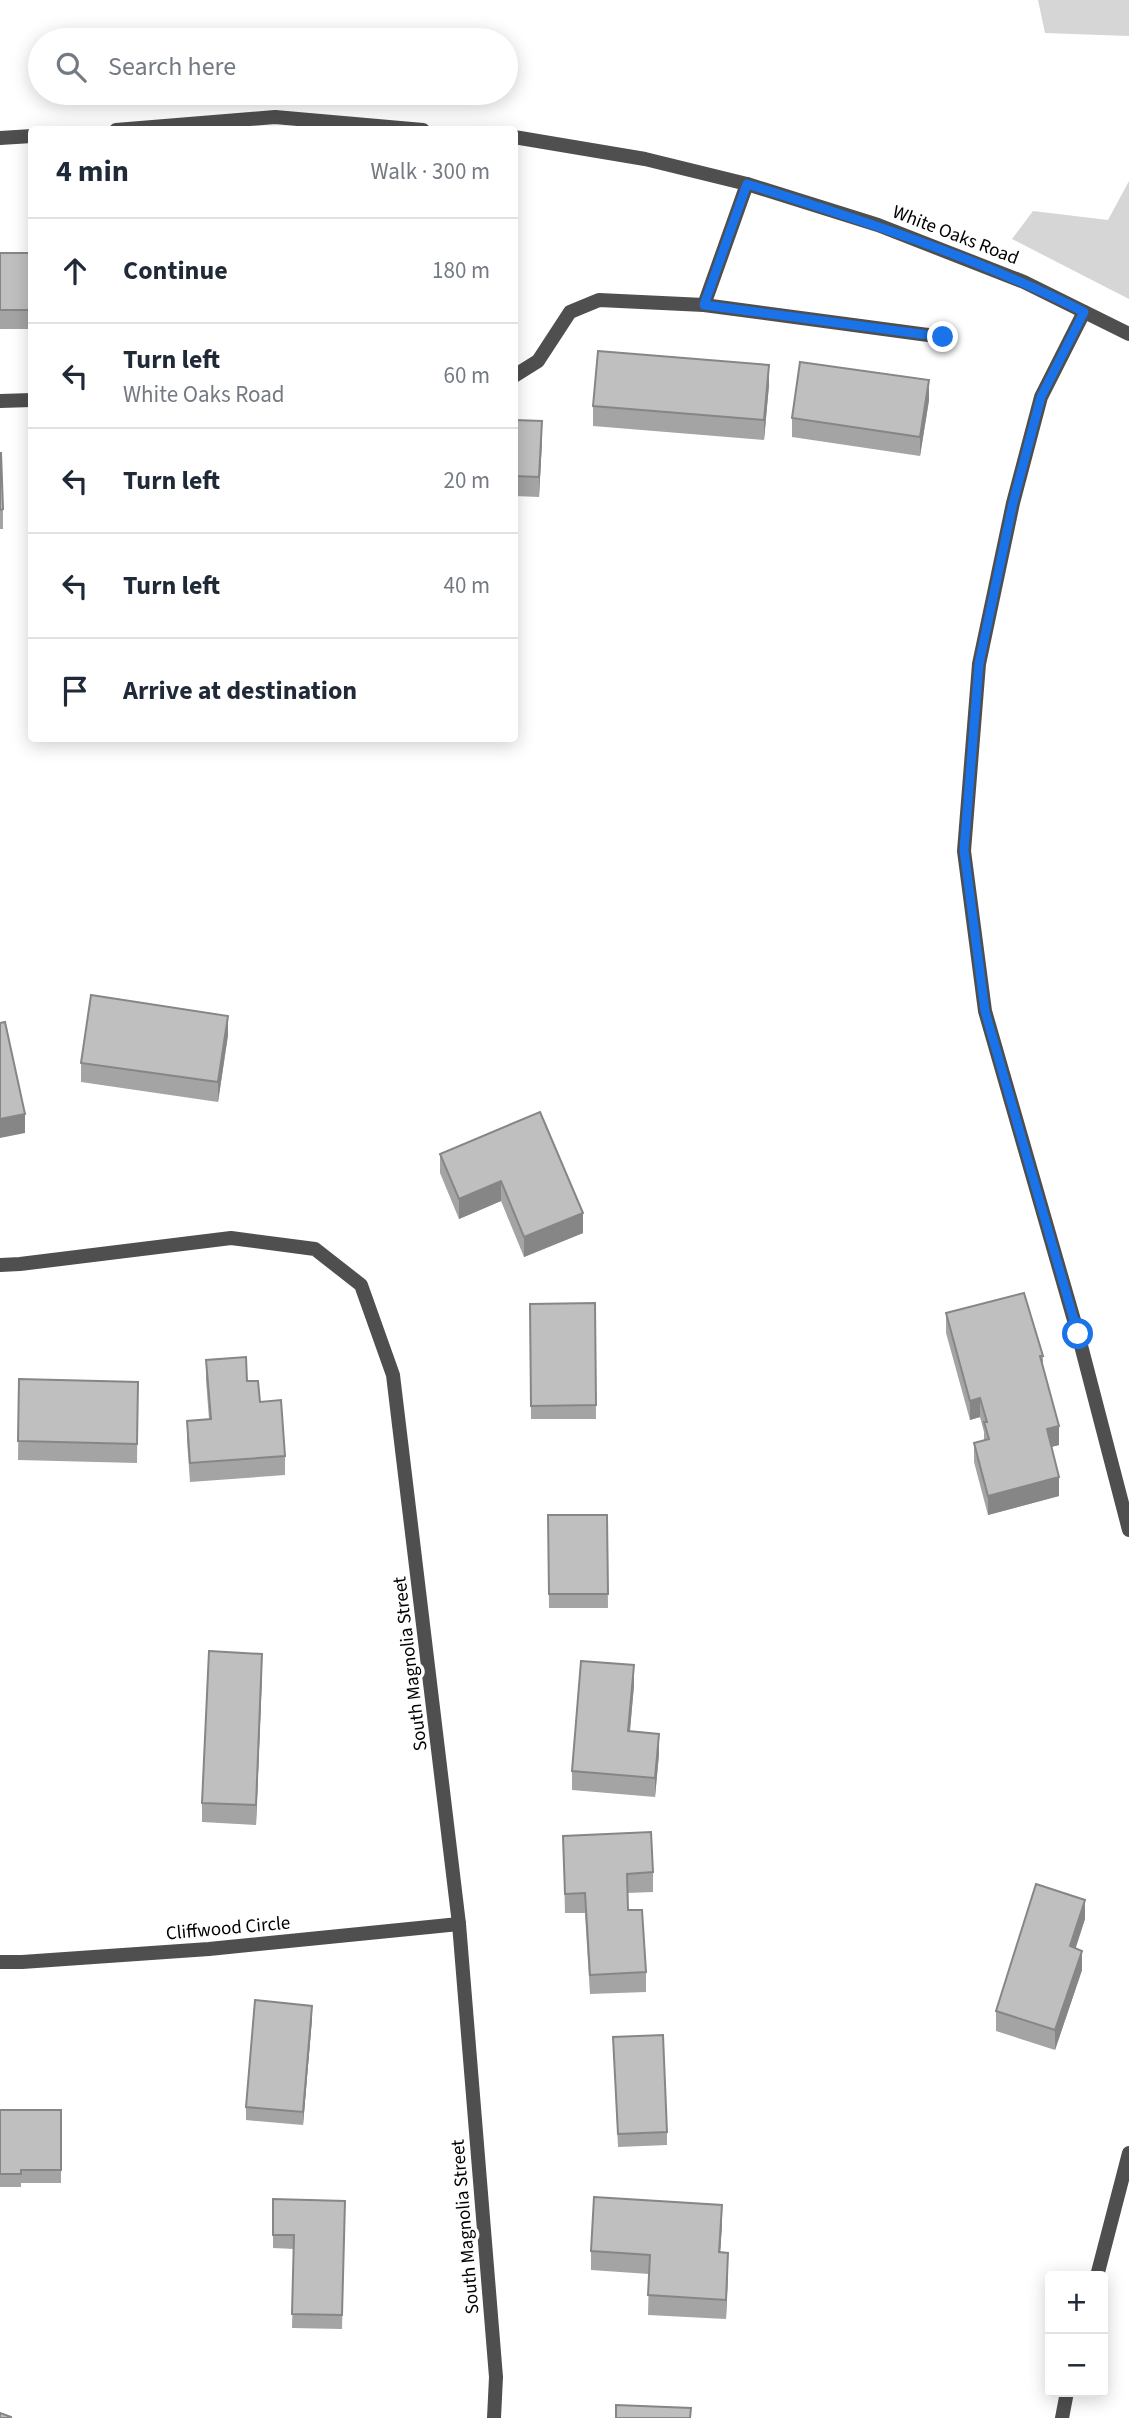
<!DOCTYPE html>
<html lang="en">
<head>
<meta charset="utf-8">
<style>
  :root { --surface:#fff; --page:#f2f2f3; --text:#1f2937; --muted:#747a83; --line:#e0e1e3 }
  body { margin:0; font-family:"Source Sans 3",sans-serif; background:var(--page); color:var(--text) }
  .controls { position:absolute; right:21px; bottom:21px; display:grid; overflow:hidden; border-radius:7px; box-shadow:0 4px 18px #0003 }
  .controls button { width:63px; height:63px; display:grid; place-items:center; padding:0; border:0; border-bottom:2px solid var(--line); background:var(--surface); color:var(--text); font:35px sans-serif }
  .stop { position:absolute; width:21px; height:21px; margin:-16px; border:5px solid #1a73e8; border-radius:50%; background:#fff }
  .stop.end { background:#1a73e8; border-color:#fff; box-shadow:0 2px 7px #0008 }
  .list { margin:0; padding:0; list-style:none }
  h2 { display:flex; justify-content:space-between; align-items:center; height:91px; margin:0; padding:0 28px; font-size:30px }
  h2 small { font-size:23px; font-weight:400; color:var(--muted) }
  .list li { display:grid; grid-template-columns:46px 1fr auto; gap:21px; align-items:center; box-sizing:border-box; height:105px; padding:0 28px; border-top:2px solid var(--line) }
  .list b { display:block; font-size:26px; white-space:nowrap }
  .list p { margin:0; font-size:23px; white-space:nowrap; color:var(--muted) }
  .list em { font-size:23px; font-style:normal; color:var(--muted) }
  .icon { flex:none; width:38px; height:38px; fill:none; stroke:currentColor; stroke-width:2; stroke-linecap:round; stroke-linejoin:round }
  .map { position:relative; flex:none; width:1129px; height:2418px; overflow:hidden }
  .search { position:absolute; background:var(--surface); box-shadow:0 4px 18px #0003; left:28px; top:28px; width:490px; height:77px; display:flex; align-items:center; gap:18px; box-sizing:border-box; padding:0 24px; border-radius:38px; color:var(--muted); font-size:26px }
  .panel { position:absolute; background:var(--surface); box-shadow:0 4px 18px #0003; left:28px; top:126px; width:490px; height:616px; border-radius:7px }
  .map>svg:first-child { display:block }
</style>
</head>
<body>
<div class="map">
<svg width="1129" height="2418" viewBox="0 0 1129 2418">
  <rect width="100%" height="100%" fill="#fff"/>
  <!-- green -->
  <g fill="#d6d6d6">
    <path d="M1038,0h91v36l-84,-3z"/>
    <path d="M1129,181v118l-117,-60 21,-28 75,9z"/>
  </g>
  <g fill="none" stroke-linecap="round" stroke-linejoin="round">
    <!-- service -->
    <g stroke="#4f4f4f" stroke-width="14">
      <path d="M704,305l43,-121"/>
      <path d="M1084,312l-43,85 -28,106 -34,161 -15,187 21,160 93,323 51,196"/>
      <path d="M514,376l24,-15 32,-49 29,-12 105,5 239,32"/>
      <path d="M0,401l32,-1"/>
    </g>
    <!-- minor -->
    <g stroke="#4f4f4f" stroke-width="14">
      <path d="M116,130l159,-13 148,13"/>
      <path d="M514,137l131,22 102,25 131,41 146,57 105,52"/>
      <path d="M0,138l32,-2"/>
      <path d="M0,1265l20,-1 211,-26 84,11 46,36 32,90 66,549 37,453 -2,41"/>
      <path d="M0,1962h22l187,-13 250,-25"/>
      <path d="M1097,2276l32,-123"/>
      <path d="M1062,2418l5,-26"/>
    </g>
  </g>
  <!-- wall -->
  <g fill="#a4a4a4">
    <rect x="0" y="253" width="32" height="76"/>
    <path d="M769,385l-5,55 -171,-14v-20z"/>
    <path d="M929,400l-9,56 -128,-19v-19z"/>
    <path d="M514,420l28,20 -3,57 -25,-1z"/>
    <path d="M0,453l3,56v20h-3z"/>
    <path d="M228,1035l-10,67 -137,-20v-19z"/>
    <path d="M540,1112l43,121 -59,24 -23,-56 -42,18 -19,-46v-19z"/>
    <path d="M595,1303l1,116h-65l-1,-115z"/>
    <path d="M946,1313l97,43v12l16,77 -8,2 8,49 -71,19 -14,-53v-19l10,-3v-8l-4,-15 -10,3 -24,-87z"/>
    <path d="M206,1360l41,21 13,21 25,54v19l-95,7 -3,-42v-19l22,-2 -3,-39z"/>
    <path d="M19,1379l119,3 -1,81 -119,-3z"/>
    <path d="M548,1515h59l1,93h-59z"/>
    <path d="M262,1674l-6,151 -54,-3v-19z"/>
    <path d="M634,1685l-4,46 29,23 -4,43 -83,-7v-19z"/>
    <path d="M563,1836l90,36v20l-26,1 1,17 18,62v20l-56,2 -5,-81h-20z"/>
    <path d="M1085,1919l-10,29 7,22 -27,80 -59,-19v-20z"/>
    <path d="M312,2019l-9,106 -57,-5v-13z"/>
    <path d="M613,2037l54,95v13l-49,2z"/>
    <path d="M0,2110h61v73h-40v4h-21z"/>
    <path d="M273,2199l72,2 -3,128 -50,-1 2,-79 -21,-1z"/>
    <path d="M722,2224l-2,28 8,20 -2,47 -78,-4 1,-41 -58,-4v-19z"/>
  </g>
  <!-- shaded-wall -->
  <g fill="#868686">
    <path d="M769,365v20l-5,55v-20z"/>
    <path d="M929,380v20l-9,56v-19z"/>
    <path d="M542,421v19l-3,57v-20z"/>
    <path d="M228,1016v19l-10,67v-20z"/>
    <path d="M25,1114v19l-25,5v-19z"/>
    <path d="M501,1181v20l-42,18v-20z"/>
    <path d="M583,1213v20l-59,24v-20z"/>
    <path d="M980,1398v19l-10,3v-19z"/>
    <path d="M1059,1426v19l-12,3v-19z"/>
    <path d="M1059,1477v19l-71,19v-19z"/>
    <path d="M262,1654v20l-6,151v-20z"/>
    <path d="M634,1665v20l-6,66v-20z"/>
    <path d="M659,1734v20l-4,43v-19z"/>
    <path d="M1085,1900v19l-15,47v-20z"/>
    <path d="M1082,1951v19l-27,80v-20z"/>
    <path d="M312,2006v13l-9,106v-13z"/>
    <path d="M722,2205v19l-3,48v-20z"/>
    <path d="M728,2253v19l-2,47v-19z"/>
  </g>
  <!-- building -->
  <g fill="#bfbfbf" stroke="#868686" stroke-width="2">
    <rect x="0" y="253" width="32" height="57"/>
    <path d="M598,351l171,14 -5,55 -171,-14z"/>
    <path d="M800,362l129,18 -9,57 -128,-19z"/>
    <path d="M514,420l28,1 -3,56 -25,-1z"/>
    <path d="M0,453h1l2,56 -3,1z"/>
    <path d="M91,995l137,21 -10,66 -137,-19z"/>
    <path d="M5,1022l20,92 -25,5v-96z"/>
    <path d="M540,1112l43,101 -59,24 -23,-56 -42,18 -19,-45z"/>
    <path d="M1024,1293l19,63h-3l19,70 -12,3 12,48 -71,19 -14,-53 15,-4 -5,-17h3l-7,-24 -10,3 -24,-88z"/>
    <path d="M595,1303l1,102 -65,1 -1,-102z"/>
    <path d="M246,1357l1,24h11l2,21 21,-2 4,56 -95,7 -3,-42 24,-2 -5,-59z"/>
    <path d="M19,1379l119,3 -1,62 -119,-3z"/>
    <path d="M548,1515h59l1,79h-59z"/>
    <path d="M209,1651l53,3 -6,151 -54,-2z"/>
    <path d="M581,1661l53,4 -6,66 31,3 -4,44 -83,-7z"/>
    <path d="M651,1832l2,40 -26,2 1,36h14l4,62 -56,3 -5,-82 -20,1 -2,-58z"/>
    <path d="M1036,1884l49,16 -15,46 12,5 -27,79 -59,-19z"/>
    <path d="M255,2000l57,6 -9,106 -57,-5z"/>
    <path d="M663,2035l4,97 -49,2 -5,-97z"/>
    <path d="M0,2110h61v60h-40v4h-21z"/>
    <path d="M594,2197l128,8 -3,47 9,1 -2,47 -78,-5 2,-40 -59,-4z"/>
    <path d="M273,2199l72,2 -3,114 -50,-1 2,-79h-21z"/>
    <path d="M616,2405l75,3 -1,10h-74z"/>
    <path d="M0,2413l11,4v1h-11z"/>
  </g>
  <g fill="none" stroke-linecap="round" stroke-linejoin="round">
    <!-- route -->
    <path stroke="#1a73e8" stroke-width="9" d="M943,337l-239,-32 43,-121c115,36 229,73 337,128l-43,85 -28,106 -34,161 -15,186 21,161 93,323"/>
  </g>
  <g text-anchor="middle" stroke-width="7" stroke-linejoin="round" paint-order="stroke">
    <!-- street labels -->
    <g font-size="19" fill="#000" stroke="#fff">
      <text transform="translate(956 234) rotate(21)" y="7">White Oaks Road</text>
      <text transform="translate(409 1664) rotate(-97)" y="7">South Magnolia Street</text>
      <text transform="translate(228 1927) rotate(-5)" y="7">Cliffwood Circle</text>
      <text transform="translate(464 2227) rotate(-95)" y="7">South Magnolia Street</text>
    </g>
  </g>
</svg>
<div class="controls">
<button>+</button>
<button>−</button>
</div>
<div class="stop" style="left:1078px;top:1334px"></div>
<div class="stop end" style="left:943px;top:337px"></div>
<div class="search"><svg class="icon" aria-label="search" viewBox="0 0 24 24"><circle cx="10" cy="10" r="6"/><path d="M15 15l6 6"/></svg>Search here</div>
<section class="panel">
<h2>4 min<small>Walk · 300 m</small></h2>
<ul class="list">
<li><svg class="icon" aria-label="ahead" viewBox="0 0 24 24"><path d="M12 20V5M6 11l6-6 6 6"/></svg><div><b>Continue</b></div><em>180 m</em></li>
<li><svg class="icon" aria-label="left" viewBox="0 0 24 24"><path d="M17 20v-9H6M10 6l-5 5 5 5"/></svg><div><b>Turn left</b><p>White Oaks Road</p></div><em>60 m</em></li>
<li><svg class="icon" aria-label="left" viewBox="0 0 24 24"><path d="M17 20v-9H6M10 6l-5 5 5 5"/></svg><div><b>Turn left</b></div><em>20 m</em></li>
<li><svg class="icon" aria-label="left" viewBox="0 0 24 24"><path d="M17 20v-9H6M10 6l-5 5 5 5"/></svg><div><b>Turn left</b></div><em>40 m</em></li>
<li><svg class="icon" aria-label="arrive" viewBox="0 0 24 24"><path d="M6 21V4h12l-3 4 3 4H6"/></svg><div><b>Arrive at destination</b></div></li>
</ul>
</section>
</div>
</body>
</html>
